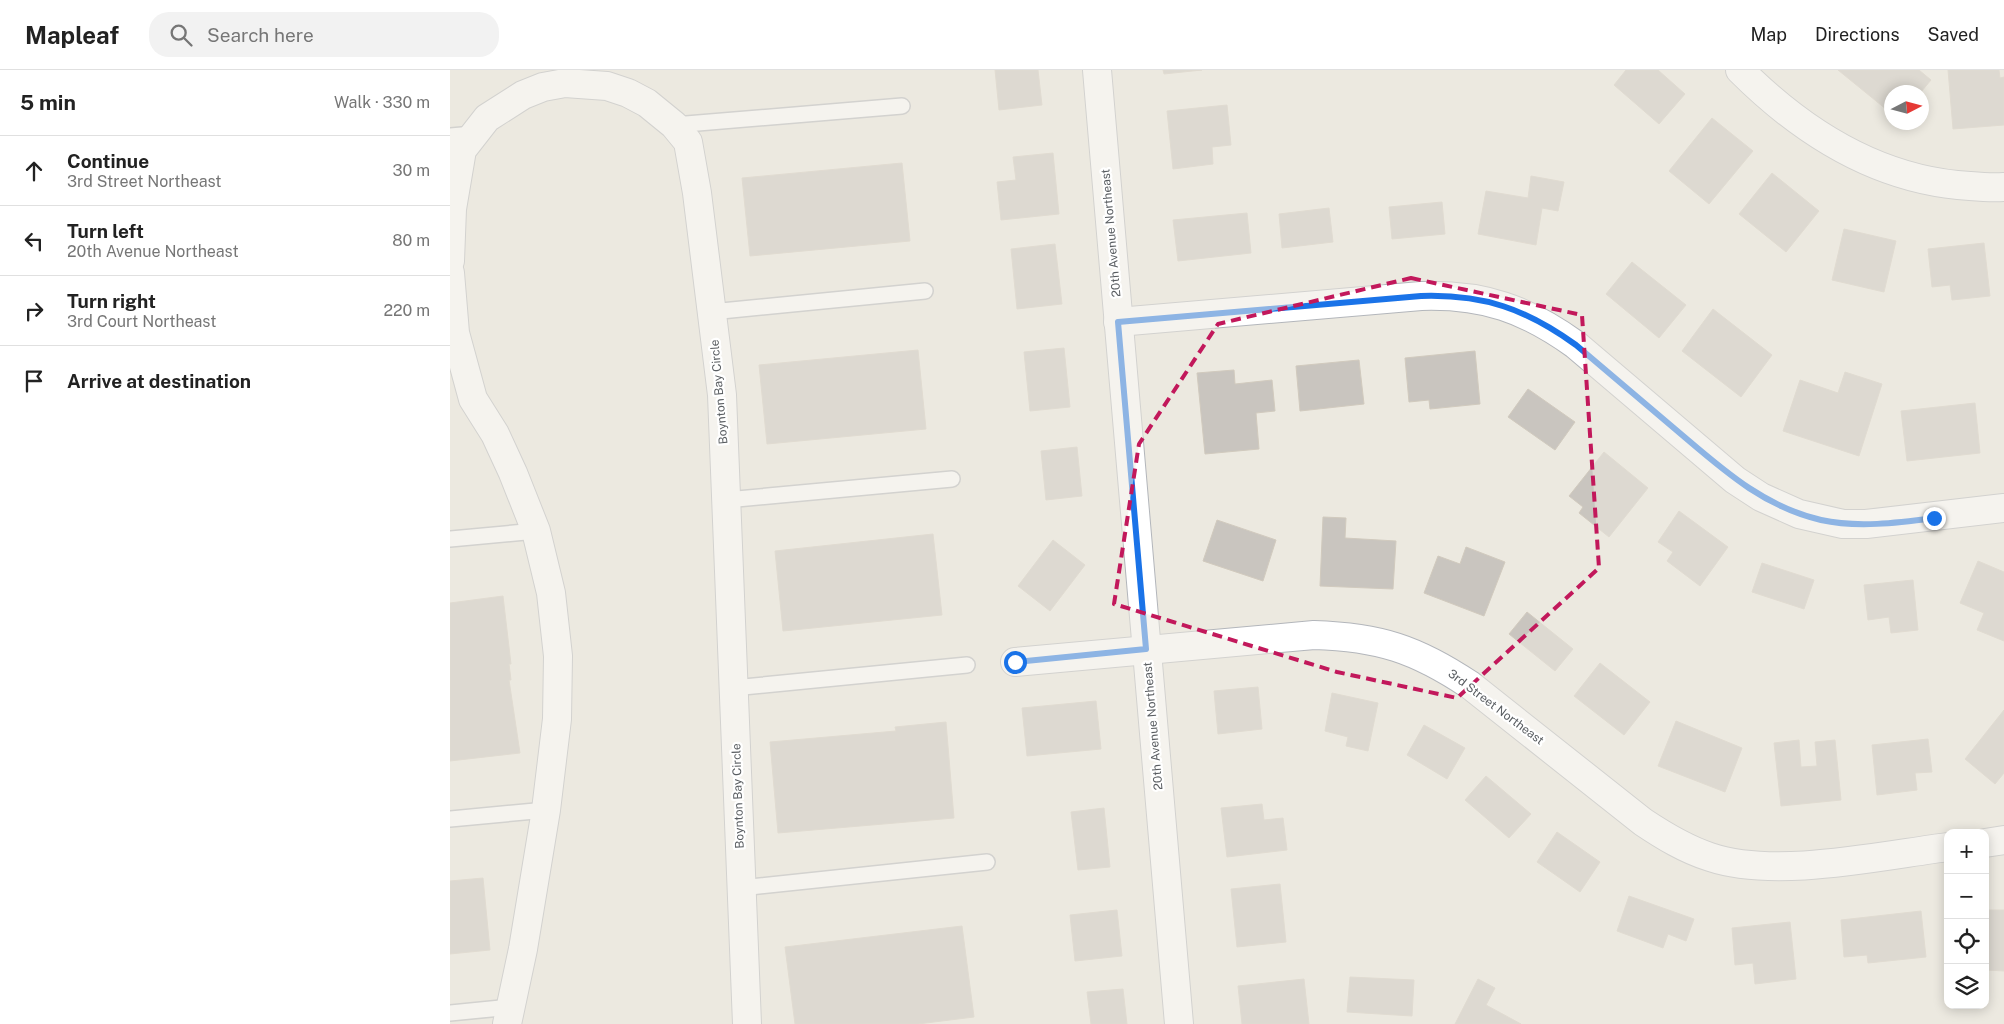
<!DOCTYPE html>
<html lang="en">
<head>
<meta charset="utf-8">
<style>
  :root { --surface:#fff; --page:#f2f2f2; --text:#222; --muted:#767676; --line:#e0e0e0 }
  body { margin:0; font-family:"Public Sans",sans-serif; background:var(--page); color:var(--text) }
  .controls { position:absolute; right:15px; bottom:15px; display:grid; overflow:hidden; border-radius:10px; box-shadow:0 2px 12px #0003 }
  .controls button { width:45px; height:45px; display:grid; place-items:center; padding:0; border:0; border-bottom:1px solid var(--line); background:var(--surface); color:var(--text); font:25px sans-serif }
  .compass { position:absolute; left:1434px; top:15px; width:45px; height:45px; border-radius:50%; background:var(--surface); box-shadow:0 2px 12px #0003; rotate:84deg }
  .stop { position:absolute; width:15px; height:15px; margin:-11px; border:4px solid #1a73e8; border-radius:50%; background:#fff }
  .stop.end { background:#1a73e8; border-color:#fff; box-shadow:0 1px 5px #0008 }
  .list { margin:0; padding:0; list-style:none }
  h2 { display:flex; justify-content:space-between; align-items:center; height:65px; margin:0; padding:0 20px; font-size:21px }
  h2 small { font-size:16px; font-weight:400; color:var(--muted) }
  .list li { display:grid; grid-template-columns:32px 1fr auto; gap:15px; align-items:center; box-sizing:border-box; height:70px; padding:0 20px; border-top:1px solid var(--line) }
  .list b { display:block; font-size:19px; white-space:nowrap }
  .list p { margin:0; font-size:16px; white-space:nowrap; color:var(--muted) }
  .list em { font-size:16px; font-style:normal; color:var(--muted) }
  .icon { flex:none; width:28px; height:28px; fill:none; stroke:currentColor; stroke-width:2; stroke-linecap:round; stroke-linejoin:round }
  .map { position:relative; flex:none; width:1554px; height:954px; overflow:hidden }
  header { display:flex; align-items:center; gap:30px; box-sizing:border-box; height:70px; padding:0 25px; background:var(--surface); border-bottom:1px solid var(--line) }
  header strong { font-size:24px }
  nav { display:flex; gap:28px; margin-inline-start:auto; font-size:18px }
  .search { width:350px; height:45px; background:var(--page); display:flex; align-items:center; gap:12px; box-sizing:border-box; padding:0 18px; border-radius:20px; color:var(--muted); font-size:19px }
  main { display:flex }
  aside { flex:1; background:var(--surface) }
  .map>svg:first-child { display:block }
</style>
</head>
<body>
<header>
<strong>Mapleaf</strong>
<div class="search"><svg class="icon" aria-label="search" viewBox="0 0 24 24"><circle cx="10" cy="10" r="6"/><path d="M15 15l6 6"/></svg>Search here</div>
<nav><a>Map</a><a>Directions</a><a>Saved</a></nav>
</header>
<main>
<aside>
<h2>5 min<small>Walk · 330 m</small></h2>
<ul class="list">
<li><svg class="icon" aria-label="ahead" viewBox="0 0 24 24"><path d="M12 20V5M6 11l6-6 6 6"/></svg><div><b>Continue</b><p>3rd Street Northeast</p></div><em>30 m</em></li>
<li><svg class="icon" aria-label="left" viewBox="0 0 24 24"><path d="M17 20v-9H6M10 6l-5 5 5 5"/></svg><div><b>Turn left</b><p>20th Avenue Northeast</p></div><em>80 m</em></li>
<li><svg class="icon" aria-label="right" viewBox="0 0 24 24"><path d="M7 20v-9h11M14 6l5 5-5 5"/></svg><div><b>Turn right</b><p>3rd Court Northeast</p></div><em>220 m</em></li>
<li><svg class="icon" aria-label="arrive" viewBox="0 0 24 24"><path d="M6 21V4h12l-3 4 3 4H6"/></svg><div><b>Arrive at destination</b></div></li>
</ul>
</aside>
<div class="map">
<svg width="1554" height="954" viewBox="0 0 1554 954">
  <rect width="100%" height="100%" fill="#ece9e0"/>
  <!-- building -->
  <g fill="#c9c5bf" stroke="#d1cabe">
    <path d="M545,0h43l4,35 -43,5z"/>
    <path d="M713,0h39l-38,4z"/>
    <path d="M1176,0h32l27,24 -26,30 -45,-39z"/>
    <path d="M1388,0h81l12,10 -10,12h-29v22z"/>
    <path d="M1498,0h51l1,8 4,-1v48l-51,4z"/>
    <path d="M777,35l4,40 -19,2 1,17 -40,5 -6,-58z"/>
    <path d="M1262,48l41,33 -44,53 -40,-33z"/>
    <path d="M603,83l6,61 -58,6 -4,-38 19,-2 -3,-23z"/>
    <path d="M452,93l8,78 -160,15 -8,-78z"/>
    <path d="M1322,103l47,38 -33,41 -47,-38z"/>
    <path d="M1081,106l33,6 -6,29 -16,-3 -6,37 -58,-11 8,-43 42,7z"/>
    <path d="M992,132l3,32 -53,5 -3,-32z"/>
    <path d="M879,138l4,34 -51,6 -3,-34z"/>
    <path d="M797,143l4,40 -73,8 -5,-41z"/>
    <path d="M1394,159l52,12 -12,51 -52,-12z"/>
    <path d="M1534,173l6,53 -38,4 -2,-15 -18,2 -4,-38z"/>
    <path d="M605,174l7,60 -45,5 -6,-60z"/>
    <path d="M1182,192l54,43 -27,33 -53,-44z"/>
    <path d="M1263,239l59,46 -31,42 -59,-46z"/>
    <path d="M614,278l6,59 -40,4 -6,-59z"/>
    <path d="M468,280l8,79 -159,15 -8,-79z"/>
    <path d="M1025,281l5,53 -50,5 -1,-9 -20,2 -4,-44z"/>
    <path d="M909,290l5,44 -64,7 -4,-45z"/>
    <path d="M784,300l1,14 37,-4 3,31 -19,2 3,36 -54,5 -8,-81z"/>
    <path d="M1395,302l37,12 -23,72 -76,-25 17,-51 38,13z"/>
    <path d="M1078,319l47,33 -20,28 -47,-33z"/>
    <path d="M1525,333l5,50 -73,8 -6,-50z"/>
    <path d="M627,377l5,49 -36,4 -5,-49z"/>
    <path d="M1154,382l44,36 -39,49 -30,-24 4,-6 -14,-11z"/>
    <path d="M1229,441l49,36 -28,39 -33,-25 6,-9 -15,-10z"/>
    <path d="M873,447l23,1 -1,20 51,3 -3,48 -73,-3z"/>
    <path d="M767,450l59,20 -13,41 -60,-20z"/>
    <path d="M483,464l9,81 -159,16 -8,-80z"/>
    <path d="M603,470l32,25 -35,46 -32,-25z"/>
    <path d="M1016,477l39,15 -21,54 -60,-23 14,-37 22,8z"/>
    <path d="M1528,491l26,11v69l-27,-11 7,-17 -24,-10z"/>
    <path d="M1312,493l52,17 -10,29 -52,-17z"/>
    <path d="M1463,510l5,50 -27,3 -2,-16 -21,3 -4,-35z"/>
    <path d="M53,526l8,68h-2l2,16h-2l11,73 -70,8v-158z"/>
    <path d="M1077,542l46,37 -18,22 -46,-37z"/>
    <path d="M1150,593l50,39 -26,33 -50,-39z"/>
    <path d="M808,617l4,42 -44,5 -4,-43z"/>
    <path d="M882,623l46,10 -10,48 -22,-5 2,-9 -23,-6z"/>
    <path d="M646,631l5,48 -74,7 -5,-48z"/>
    <path d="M1554,640v63l-9,11 -30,-25z"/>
    <path d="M1226,651l66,27 -17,44 -67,-26z"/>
    <path d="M496,652l8,96 -176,15 -8,-91 126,-11 -1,-4z"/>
    <path d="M974,655l41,23 -18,31 -40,-24z"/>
    <path d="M1478,669l4,33 -17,1 2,17 -40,5 -5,-50z"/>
    <path d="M1349,670l2,27 16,-1 -2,-24 20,-2 6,60 -60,6 -7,-63z"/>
    <path d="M1036,706l45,38 -22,24 -44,-38z"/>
    <path d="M812,734l2,16 19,-2 4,32 -60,7 -6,-49z"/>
    <path d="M654,738l6,59 -32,3 -7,-58z"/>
    <path d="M1107,762l43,30 -20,30 -43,-30z"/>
    <path d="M33,808l7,72 -40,4v-73z"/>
    <path d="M830,814l6,58 -49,5 -6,-58z"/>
    <path d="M1179,826l65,23 -8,22 -18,-7 -5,14 -46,-17z"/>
    <path d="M667,840l5,46 -47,5 -5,-46z"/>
    <path d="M1535,840h19v61l-19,-1z"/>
    <path d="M1471,841l5,46 -58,6 -1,-8 -23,2 -3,-37z"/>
    <path d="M1340,852l6,57 -41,5 -2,-21 -18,2 -3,-37z"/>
    <path d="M512,856l12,91 -56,7h-123l-10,-77z"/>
    <path d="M900,907l64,3 -2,36 -65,-4z"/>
    <path d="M854,909l5,45h-67l-4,-38z"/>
    <path d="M1028,909l17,9 -9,17 35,19h-66z"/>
    <path d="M673,919l4,35h-36l-4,-32z"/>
  </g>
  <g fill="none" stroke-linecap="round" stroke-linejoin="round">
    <defs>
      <g id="service">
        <path d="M224,55l228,-19"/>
        <path d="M0,66l23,-2"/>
        <path d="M261,242l214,-21"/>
        <path d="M276,430l226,-21"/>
        <path d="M0,469l86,-8"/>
        <path d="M283,618l234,-23"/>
        <path d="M0,749l96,-9"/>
        <path d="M291,818l246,-26"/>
        <path d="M0,943l61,-6"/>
      </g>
      <g id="minor">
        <path d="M647,0l82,954"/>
        <path d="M1290,0c63,63 138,111 230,116 11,1 23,2 34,1"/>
        <path d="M0,191l2,-52 10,-59 25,-32 36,-23 20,-8 22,-4 42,3 21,7 19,10 27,22 14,17 9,51 25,202 25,629"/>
        <path d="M0,203l5,60 18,66 22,35 18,39 23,58 15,62 7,63 -1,63 -11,91 -23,139 -16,75"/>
        <path d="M668,252l303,-26c63,-2 105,13 155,49l159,135 26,17 38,17 44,10h23l138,-16"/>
        <path d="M565,592l299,-27c65,2 102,14 156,50l173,137c21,14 42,27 67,35 65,22 169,-1 238,-10"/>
        <path d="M1535,773l19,-3"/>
      </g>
    </defs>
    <!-- service casing -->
    <use href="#service" stroke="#b3b6bb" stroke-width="18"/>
    <!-- minor casing -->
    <use href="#minor" stroke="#b3b6bb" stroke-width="30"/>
    <!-- service -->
    <use href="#service" stroke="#fff" stroke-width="15"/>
    <!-- minor -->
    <use href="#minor" stroke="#fff" stroke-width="28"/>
  </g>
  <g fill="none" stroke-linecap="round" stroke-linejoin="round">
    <!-- route -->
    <path stroke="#1a73e8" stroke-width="6" d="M565,592l131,-13 -28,-327 303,-26c63,-2 105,13 155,49 33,28 66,56 99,84 45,38 86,77 146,91 36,8 76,3 113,-2"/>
  </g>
  <!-- marked area -->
  <path d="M0 0H1554V954H0ZM961,208l171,37 17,253 -142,130 -120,-26 -223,-68 25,-160 79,-120z" fill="#ece9e0" fill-opacity=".55" fill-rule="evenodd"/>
  <path fill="none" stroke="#c2185b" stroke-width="4" stroke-dasharray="10 6" stroke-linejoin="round" d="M961,208l171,37 17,253 -142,130 -120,-26 -223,-68 25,-160 79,-120z"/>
  <g text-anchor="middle" stroke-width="4.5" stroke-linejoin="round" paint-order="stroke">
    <!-- street labels -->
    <g font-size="12" fill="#595d61" stroke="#fff">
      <text transform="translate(661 163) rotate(-95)" y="4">20th Avenue Northeast</text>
      <text transform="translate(269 322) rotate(-95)" y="4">Boynton Bay Circle</text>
      <text transform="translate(1046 637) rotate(37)" y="4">3rd Street Northeast</text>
      <text transform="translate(703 656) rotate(-95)" y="4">20th Avenue Northeast</text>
      <text transform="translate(288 726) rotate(-92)" y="4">Boynton Bay Circle</text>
    </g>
  </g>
</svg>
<div class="controls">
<button>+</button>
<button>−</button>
<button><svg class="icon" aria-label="locate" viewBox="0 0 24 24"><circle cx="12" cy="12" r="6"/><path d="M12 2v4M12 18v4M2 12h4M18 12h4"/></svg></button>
<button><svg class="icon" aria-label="layers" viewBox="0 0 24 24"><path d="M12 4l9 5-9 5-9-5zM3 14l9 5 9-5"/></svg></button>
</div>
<svg class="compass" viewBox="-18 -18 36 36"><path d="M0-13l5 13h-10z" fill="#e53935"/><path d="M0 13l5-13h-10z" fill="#767676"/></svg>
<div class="stop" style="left:565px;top:592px"></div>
<div class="stop end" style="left:1484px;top:448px"></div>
</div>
</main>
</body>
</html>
